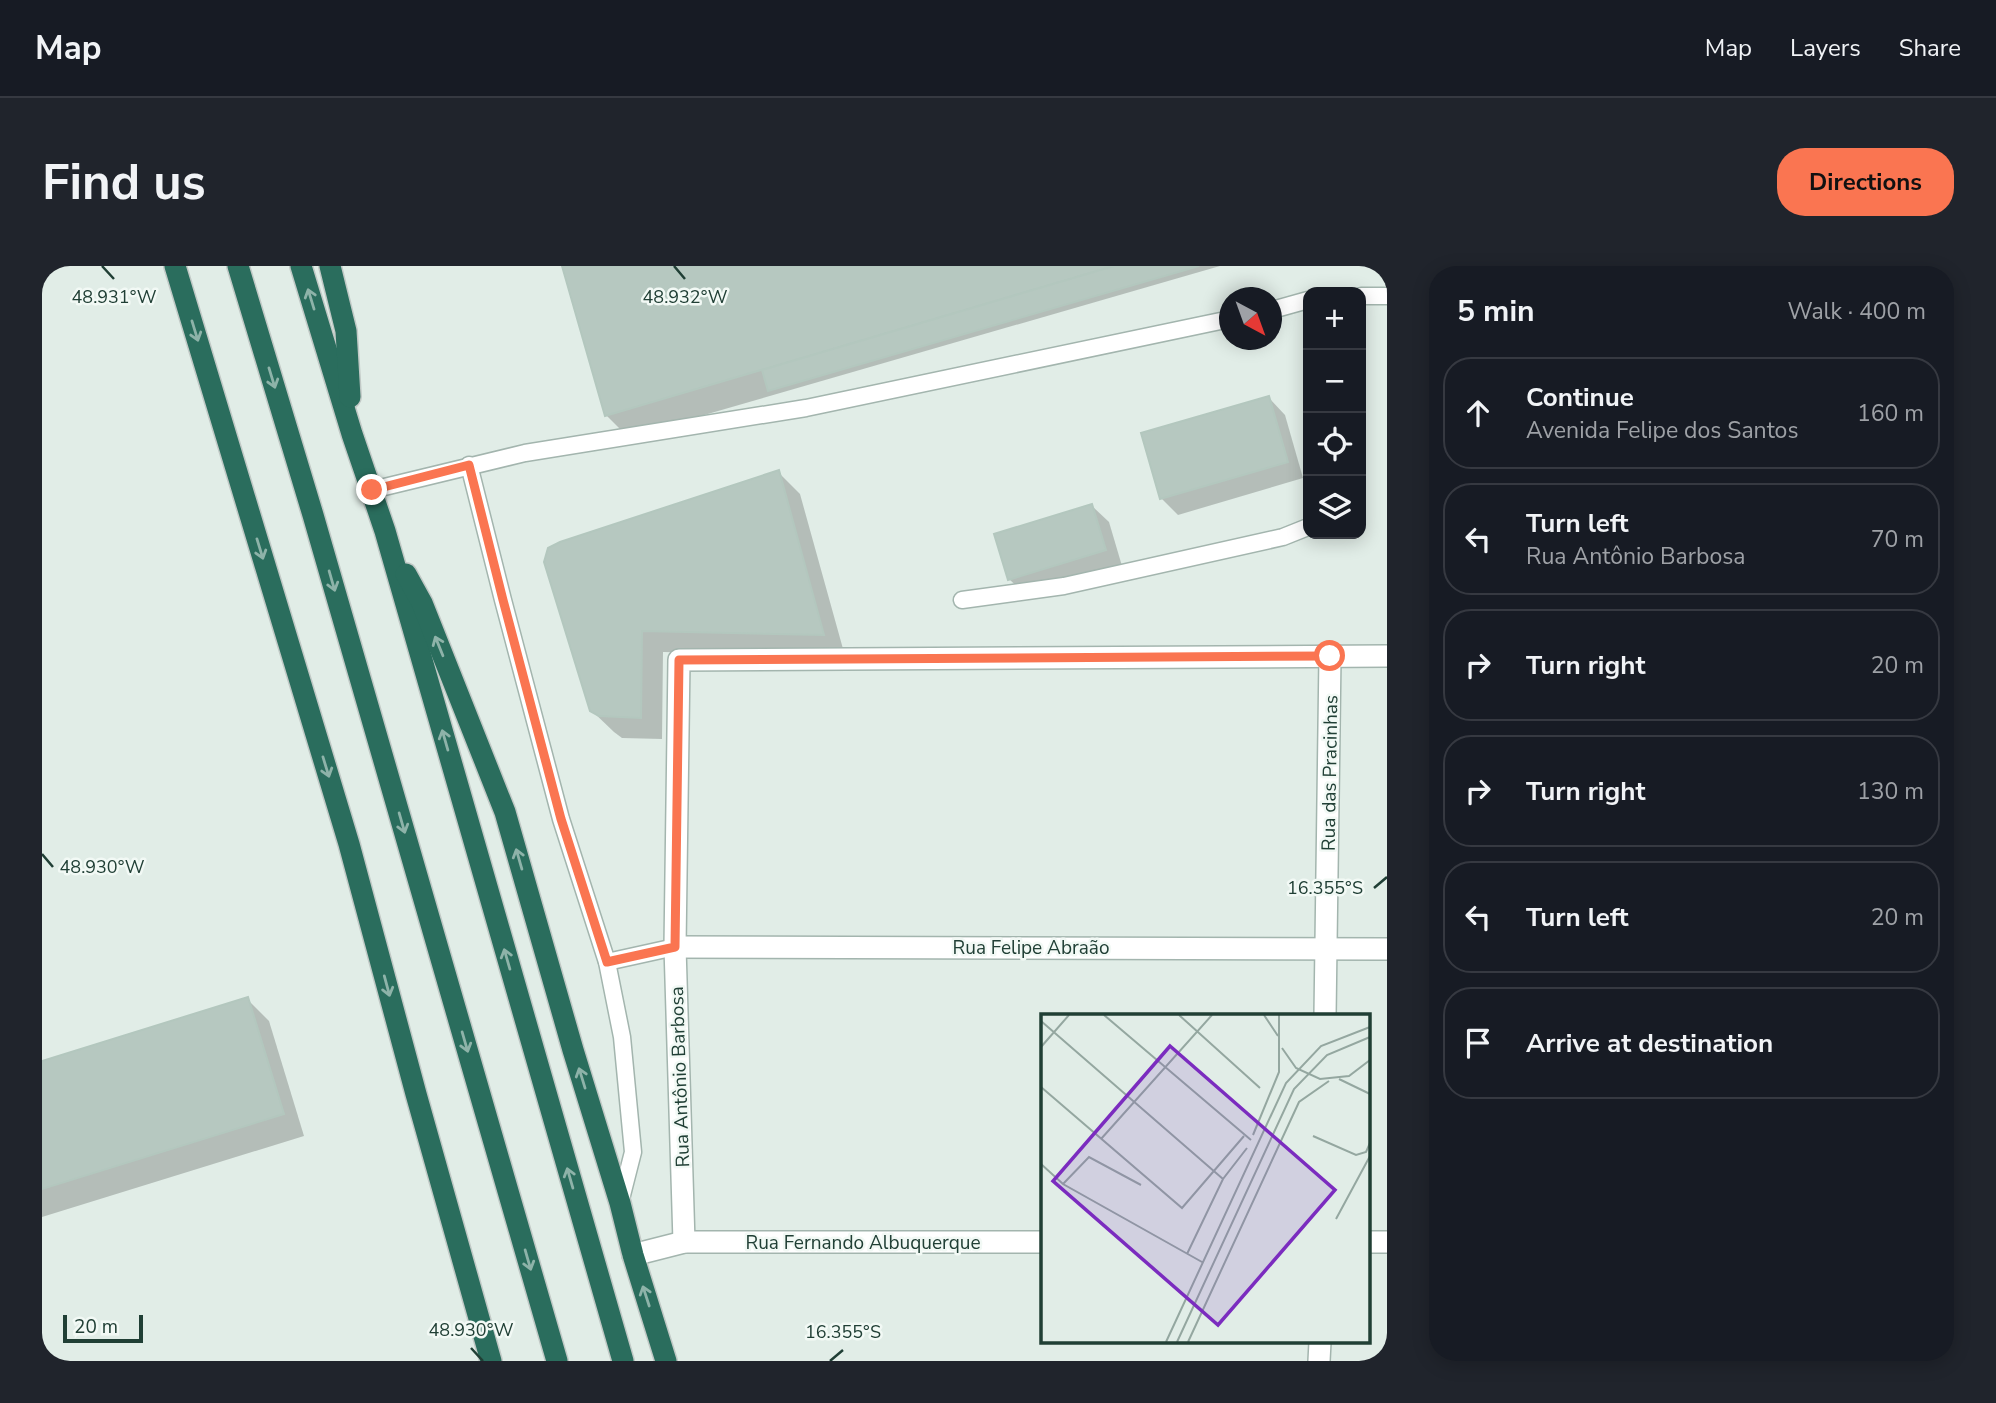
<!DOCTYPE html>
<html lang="en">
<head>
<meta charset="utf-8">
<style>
  :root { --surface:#171b24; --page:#20242c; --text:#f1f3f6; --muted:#9ea1a6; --line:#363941; --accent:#fa7551 }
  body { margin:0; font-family:"Nunito Sans",sans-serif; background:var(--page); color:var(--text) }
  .controls { position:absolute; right:21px; top:21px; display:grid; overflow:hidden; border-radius:14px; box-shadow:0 4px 18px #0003 }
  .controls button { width:63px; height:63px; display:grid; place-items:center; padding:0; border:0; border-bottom:2px solid var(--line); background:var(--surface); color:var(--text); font:35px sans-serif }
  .compass { position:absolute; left:1177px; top:21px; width:63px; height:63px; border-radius:50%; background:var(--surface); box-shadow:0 4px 18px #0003; rotate:139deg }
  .scale { position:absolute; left:21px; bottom:18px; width:80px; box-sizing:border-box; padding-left:7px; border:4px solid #203f35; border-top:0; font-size:19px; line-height:24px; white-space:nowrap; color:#203f35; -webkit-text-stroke:5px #f2f9f5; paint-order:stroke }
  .stop { position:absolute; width:21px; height:21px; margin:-16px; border:5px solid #fa7551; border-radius:50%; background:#fff }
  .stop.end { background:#fa7551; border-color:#fff; box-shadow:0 2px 7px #0008 }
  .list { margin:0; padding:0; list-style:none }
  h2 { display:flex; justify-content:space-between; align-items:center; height:91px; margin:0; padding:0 28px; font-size:30px }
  h2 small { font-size:23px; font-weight:400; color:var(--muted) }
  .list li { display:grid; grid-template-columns:46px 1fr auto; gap:21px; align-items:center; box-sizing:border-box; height:112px; margin:0 14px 14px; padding:0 14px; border:2px solid var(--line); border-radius:28px }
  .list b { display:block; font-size:26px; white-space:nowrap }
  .list p { margin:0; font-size:23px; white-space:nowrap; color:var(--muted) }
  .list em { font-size:23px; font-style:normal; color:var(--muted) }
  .icon { flex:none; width:38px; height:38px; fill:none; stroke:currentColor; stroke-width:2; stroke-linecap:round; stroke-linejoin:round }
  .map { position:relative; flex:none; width:1345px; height:1095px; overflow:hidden; border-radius:28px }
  header { display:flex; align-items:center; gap:42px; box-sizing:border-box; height:98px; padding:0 35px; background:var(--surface); border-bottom:2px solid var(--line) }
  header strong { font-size:33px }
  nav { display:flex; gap:38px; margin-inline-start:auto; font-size:24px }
  .intro { display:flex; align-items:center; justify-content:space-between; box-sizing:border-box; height:168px; padding:0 42px }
  h1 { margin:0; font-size:49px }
  .button { padding:18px 32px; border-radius:28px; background:var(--accent); color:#111; font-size:24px; font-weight:700 }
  main { display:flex; gap:42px; padding:0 42px }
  aside { flex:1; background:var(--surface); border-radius:28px; box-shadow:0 4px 18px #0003 }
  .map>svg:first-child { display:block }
</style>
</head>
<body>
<header>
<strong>Map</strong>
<nav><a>Map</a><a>Layers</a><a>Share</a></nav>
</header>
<div class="intro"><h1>Find us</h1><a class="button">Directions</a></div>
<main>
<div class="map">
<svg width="1345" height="1095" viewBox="0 0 1345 1095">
  <rect width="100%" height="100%" fill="#e1ede7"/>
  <!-- shadow -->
  <g fill="#0003">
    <path d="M521,0h657l-592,171 -22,-22z"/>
    <path d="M1227,132l16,17 18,63 -125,37 -17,-17z"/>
    <path d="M736,206l22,22 45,162 -182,-4 -1,87 -40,-1 -8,-6 -23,-22 -46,-148z"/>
    <path d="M1050,240l17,16 13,44 -96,29 -17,-16z"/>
    <path d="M205,733l22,22 35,115 -262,81v-154z"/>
  </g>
  <!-- building -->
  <g fill="#b6c8c0" stroke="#b3c7be" stroke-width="2">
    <path d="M520,0h552l-509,150z"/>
    <path d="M1072,0h85l-431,125 -6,-21z"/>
    <path d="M1227,130l19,66 -128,37 -19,-66z"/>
    <path d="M737,204l45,165 -182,-4 -1,87 -42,-2 -9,-5 -46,-149 4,-14 12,-6z"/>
    <path d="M1050,238l14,46 -98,30 -14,-46z"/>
    <path d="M206,731l36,117 -242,75v-128z"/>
  </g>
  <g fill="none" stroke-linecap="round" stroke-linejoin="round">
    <defs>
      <g id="service">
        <path d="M1319,30h26"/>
        <path d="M1230,44l36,-10"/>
        <path d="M427,199l34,135 58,219 46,143 15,75 11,115 -13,51"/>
        <path d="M330,224l153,-37 281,-45 424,-89"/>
        <path d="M920,334l102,-14 219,-49 25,-10"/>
        <path d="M565,696l68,-15"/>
      </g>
      <g id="minor">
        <path d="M633,681l712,2"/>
        <path d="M1283,750l5,-360"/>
        <path d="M642,976l-9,-295 4,-287 708,-4"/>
        <path d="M1326,976h19"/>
        <path d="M591,989l51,-13h358"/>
        <path d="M1277,1095l1,-19"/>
      </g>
      <g id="motorway">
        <path d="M133,0l174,578 67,250 75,267"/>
        <path d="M196,0l75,249 244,846"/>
        <path d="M259,0l51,168 33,97 238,830"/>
        <path d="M288,0l16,65 4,66"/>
        <path d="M364,308l16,29 83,209 68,238 47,153 13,52 33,106"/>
      </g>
    </defs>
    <!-- service casing -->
    <use href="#service" stroke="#a3b5ae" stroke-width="19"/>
    <!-- minor casing -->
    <use href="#minor" stroke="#a3b5ae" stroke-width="24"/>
    <!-- motorway casing -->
    <use href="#motorway" stroke="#c1c9c6" stroke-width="24"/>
    <!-- service -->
    <use href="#service" stroke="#fff" stroke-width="16"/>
    <!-- minor -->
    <use href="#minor" stroke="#fff" stroke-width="21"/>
    <!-- motorway -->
    <use href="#motorway" stroke="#2a6d5d" stroke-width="21"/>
  </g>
  <!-- one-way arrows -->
  <defs><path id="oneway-shaft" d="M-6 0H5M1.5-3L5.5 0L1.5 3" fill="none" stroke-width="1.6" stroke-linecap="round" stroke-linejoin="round" transform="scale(1.75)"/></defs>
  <g stroke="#8eb3a9">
    <use href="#oneway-shaft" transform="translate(269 33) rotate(-107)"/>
    <use href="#oneway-shaft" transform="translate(153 65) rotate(73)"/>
    <use href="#oneway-shaft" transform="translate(230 112) rotate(73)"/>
    <use href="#oneway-shaft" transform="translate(218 283) rotate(73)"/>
    <use href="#oneway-shaft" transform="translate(290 315) rotate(74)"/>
    <use href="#oneway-shaft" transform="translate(397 380) rotate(-112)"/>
    <use href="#oneway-shaft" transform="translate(403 474) rotate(-106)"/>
    <use href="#oneway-shaft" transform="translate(284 501) rotate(73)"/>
    <use href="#oneway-shaft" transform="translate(360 557) rotate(74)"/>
    <use href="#oneway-shaft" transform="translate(477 593) rotate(-106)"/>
    <use href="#oneway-shaft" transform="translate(465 693) rotate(-106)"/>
    <use href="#oneway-shaft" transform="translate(345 720) rotate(75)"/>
    <use href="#oneway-shaft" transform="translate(423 776) rotate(74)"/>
    <use href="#oneway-shaft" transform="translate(540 812) rotate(-107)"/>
    <use href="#oneway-shaft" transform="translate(528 912) rotate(-106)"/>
    <use href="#oneway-shaft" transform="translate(486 994) rotate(74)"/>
    <use href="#oneway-shaft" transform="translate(604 1030) rotate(-108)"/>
  </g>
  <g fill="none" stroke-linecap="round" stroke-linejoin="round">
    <!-- route -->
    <path stroke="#fa7551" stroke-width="9" d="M330,224l97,-25 34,135 58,219 46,143 68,-15 4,-287 651,-4"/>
  </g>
  <!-- ticks -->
  <path fill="none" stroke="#203f35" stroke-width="2.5" d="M60,0l12,13M632,0l11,13M0,588l11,13M1332,622l13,-11M429,1082l12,13M788,1095l13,-11"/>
  <g text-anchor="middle" stroke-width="5" stroke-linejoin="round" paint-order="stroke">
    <!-- street labels -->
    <g font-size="19" fill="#203f35" stroke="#f2f9f5">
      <text transform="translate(1287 507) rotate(-89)" y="7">Rua das Pracinhas</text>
      <text x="989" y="688">Rua Felipe Abraão</text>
      <text transform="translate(637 811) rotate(-92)" y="7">Rua Antônio Barbosa</text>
      <text x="821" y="983">Rua Fernando Albuquerque</text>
    </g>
  </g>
  <!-- overview -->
  <g transform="translate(999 748)">
    <rect width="329" height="329" fill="#e1ede7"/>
    <path fill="none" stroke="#94a7a0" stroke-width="2" d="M63,1l147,125M138,1l81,73M223,1l14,21M0,7l182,158M0,33l28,-32M241,34l14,20 24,11 29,-3 21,-16M298,65l31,15M0,73l141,121 62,-72M212,121l26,-63v-57M272,122l43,19 10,-3 4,-9M60,125l111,-124M0,150l22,20 139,78M22,170l26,-27 52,28M295,205l34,-63M146,240l36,-75 24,-31M125,328l120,-259 35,-37 49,-19M136,328l117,-253 33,-34 43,-18M147,328l111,-240 30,-21"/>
    <path fill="#7b2cbf" fill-opacity="0.15" stroke="#7b2cbf" stroke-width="3.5" d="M129,32l165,144 -117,135 -165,-144z"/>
    <rect width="329" height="329" fill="none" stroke="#203f35" stroke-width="3.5"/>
  </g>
  <g font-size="18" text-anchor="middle" fill="#203f35" stroke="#f2f9f5" stroke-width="5" stroke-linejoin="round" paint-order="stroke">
    <text x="72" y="37">48.931°W</text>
    <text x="643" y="37">48.932°W</text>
    <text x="60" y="607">48.930°W</text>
    <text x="1283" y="628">16.355°S</text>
    <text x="429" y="1070">48.930°W</text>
    <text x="801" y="1072">16.355°S</text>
  </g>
</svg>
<div class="controls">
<button>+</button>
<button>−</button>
<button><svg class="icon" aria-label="locate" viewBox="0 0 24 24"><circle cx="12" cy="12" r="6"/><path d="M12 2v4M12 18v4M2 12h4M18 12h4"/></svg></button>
<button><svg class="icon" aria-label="layers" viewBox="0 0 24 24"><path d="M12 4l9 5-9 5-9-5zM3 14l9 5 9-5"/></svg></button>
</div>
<svg class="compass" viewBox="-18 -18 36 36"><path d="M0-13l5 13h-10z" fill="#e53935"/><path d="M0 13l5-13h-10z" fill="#9ea1a6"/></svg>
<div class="scale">20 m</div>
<div class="stop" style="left:1288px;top:390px"></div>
<div class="stop end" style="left:330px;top:224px"></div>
</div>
<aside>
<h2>5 min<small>Walk · 400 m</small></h2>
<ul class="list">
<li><svg class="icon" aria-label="ahead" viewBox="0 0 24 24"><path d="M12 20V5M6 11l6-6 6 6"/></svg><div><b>Continue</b><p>Avenida Felipe dos Santos</p></div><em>160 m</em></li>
<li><svg class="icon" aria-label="left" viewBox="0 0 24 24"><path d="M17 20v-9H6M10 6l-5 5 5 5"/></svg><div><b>Turn left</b><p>Rua Antônio Barbosa</p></div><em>70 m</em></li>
<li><svg class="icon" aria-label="right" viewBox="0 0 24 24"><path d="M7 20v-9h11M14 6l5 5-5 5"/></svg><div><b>Turn right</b></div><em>20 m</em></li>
<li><svg class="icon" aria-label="right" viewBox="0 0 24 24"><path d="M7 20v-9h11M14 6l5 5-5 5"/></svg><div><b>Turn right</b></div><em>130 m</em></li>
<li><svg class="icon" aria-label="left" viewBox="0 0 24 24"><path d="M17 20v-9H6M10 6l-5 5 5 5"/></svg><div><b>Turn left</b></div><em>20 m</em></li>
<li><svg class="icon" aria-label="arrive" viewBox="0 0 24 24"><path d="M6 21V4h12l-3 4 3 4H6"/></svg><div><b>Arrive at destination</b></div></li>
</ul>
</aside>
</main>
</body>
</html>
